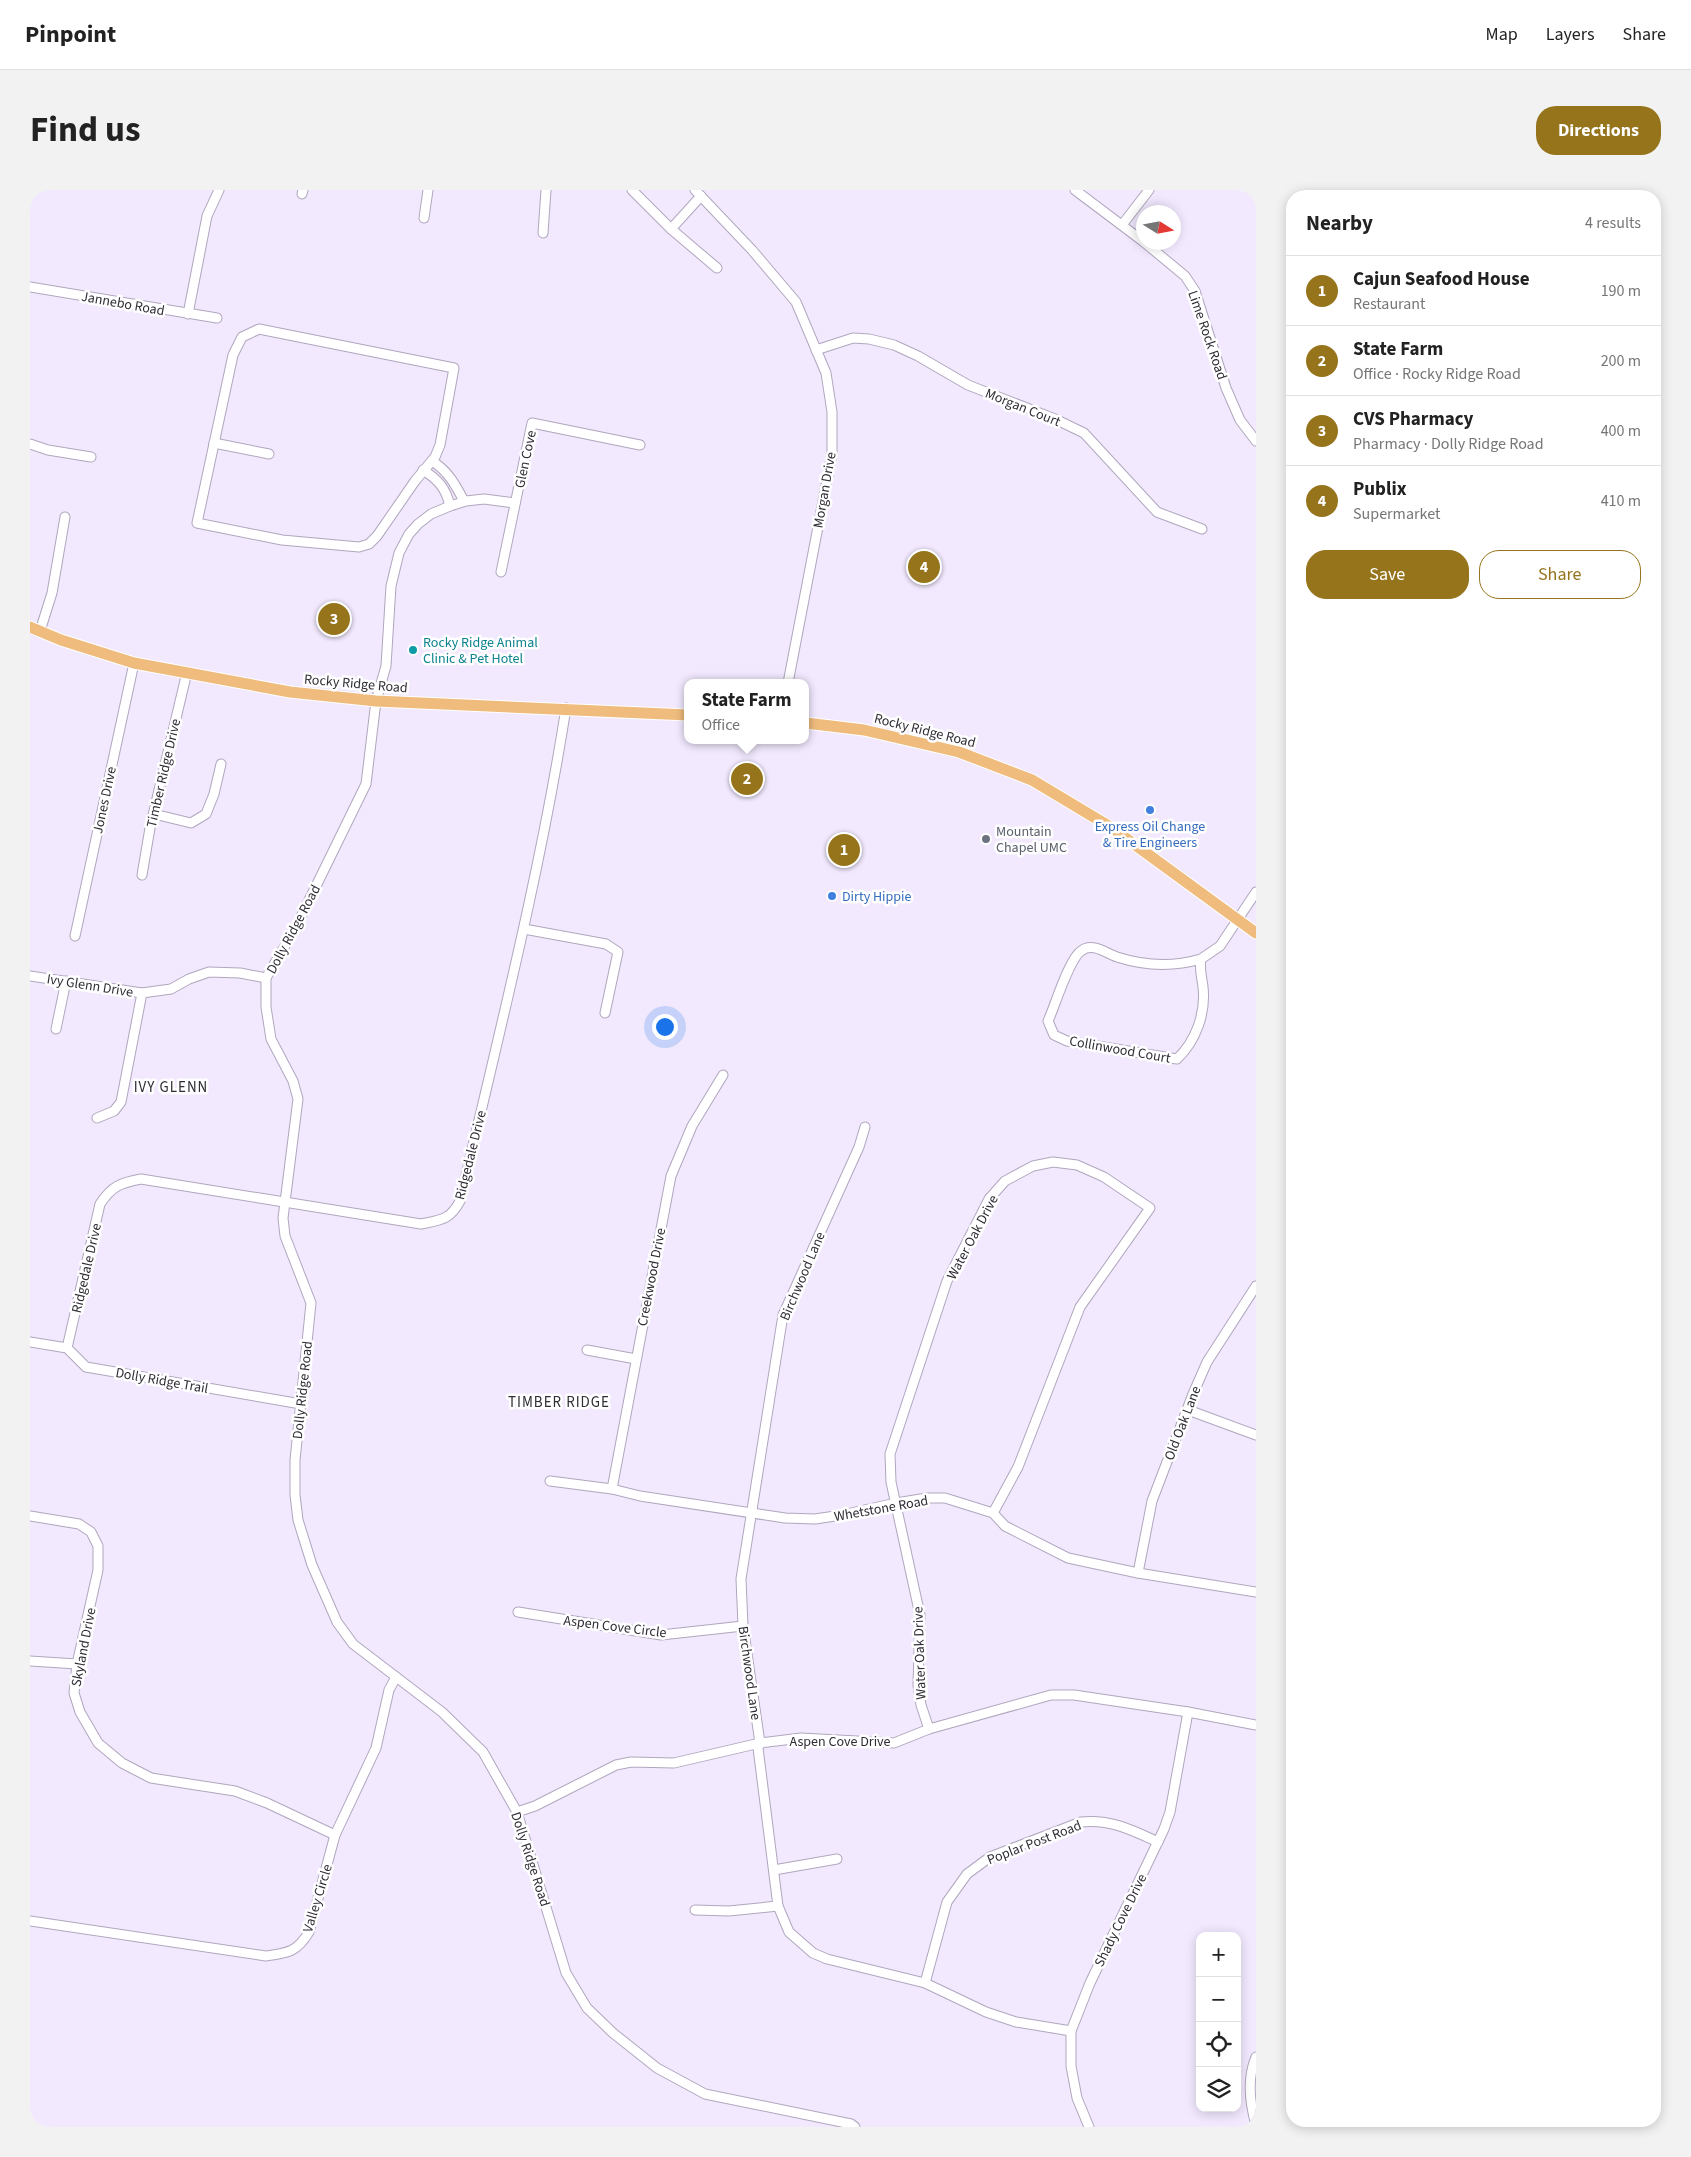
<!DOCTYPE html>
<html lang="en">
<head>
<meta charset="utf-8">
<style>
  :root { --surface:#fff; --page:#f2f2f2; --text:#222; --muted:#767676; --line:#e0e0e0; --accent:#95741c }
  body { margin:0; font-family:"Source Sans 3",sans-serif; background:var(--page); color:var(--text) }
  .controls { position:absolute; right:15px; bottom:15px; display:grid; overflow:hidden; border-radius:10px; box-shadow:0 2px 12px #0003 }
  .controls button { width:45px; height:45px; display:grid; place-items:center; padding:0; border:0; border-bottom:1px solid var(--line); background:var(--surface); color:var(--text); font:25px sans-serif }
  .compass { position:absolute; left:1106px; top:15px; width:45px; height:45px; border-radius:50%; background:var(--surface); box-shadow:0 2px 12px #0003; rotate:101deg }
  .you { position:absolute; left:634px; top:836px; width:18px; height:18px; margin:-12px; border:4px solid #fff; border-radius:50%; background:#1a73e8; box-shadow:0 0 0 8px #1a73e833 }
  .badge { display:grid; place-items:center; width:32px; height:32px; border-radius:50%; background:var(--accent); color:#fff; font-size:16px; font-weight:700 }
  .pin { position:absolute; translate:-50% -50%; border:2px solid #fff; box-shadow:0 1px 5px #0006 }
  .popup { position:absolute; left:654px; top:489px; width:125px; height:65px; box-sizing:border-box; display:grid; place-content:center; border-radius:10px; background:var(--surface); filter:drop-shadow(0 1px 4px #0005); font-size:16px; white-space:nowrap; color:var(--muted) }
  .popup b { font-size:19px; color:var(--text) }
  .popup::after { content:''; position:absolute; left:50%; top:100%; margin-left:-10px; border:10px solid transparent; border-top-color:var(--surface) }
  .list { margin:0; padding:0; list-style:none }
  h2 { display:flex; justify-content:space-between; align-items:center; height:65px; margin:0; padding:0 20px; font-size:21px }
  h2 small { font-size:16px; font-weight:400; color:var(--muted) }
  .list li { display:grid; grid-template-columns:32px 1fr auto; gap:15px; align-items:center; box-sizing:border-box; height:70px; padding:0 20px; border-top:1px solid var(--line) }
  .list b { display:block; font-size:19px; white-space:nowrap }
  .list p { margin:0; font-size:16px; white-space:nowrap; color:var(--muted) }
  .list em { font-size:16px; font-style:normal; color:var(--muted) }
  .actions { display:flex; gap:10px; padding:15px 20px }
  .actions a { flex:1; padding:11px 0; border:1px solid var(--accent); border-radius:20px; text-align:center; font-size:18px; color:var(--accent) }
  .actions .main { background:var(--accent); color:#fff }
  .icon { flex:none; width:28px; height:28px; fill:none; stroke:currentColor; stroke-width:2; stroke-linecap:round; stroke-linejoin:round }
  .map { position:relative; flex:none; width:1226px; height:1937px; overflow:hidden; border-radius:20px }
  header { display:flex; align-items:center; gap:30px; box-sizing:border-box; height:70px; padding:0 25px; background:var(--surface); border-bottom:1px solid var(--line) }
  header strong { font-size:24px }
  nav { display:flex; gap:28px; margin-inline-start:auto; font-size:18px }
  .intro { display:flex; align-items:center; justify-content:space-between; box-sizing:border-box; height:120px; padding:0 30px }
  h1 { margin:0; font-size:35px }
  .button { padding:12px 22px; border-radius:20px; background:var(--accent); color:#fff; font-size:18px; font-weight:700 }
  main { display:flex; gap:30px; padding:0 30px }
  aside { flex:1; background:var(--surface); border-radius:20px; box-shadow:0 2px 12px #0003 }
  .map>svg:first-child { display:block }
</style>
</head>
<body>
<header>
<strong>Pinpoint</strong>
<nav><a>Map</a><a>Layers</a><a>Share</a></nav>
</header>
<div class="intro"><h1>Find us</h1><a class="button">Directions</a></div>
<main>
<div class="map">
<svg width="1226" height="1937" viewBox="0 0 1226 1937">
  <rect width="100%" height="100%" fill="#f2e9fe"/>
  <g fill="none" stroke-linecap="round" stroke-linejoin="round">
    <defs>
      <g id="minor">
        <path d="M602,0l39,39 46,39"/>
        <path d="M665,0l57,60 44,52 30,71 6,39v42l-44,229"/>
        <path d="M1045,0l69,52"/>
        <path d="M272,4l1,-4"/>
        <path d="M394,28l4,-28"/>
        <path d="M1092,35l27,-35"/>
        <path d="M641,39l30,-33"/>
        <path d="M513,43l3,-43"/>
        <path d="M1114,52l41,34 10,15 31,97 14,32 16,21"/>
        <path d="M0,97l187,31"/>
        <path d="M158,124l19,-98 12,-26"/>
        <path d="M229,139l195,39 -14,77 -5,12 -20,24 -38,55 -8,8 -10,3 -77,-7 -85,-17 36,-168 9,-18z"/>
        <path d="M786,160l37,-12 16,1 25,6 24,11 50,29 87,34 29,14 73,79 45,17"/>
        <path d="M184,253l55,11"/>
        <path d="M0,254l18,6 43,7"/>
        <path d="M402,271c16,10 23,23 32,40"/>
        <path d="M393,280c16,10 23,19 27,36"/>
        <path d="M485,313l-31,-4 -18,2 -16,5 -19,8 -13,10 -9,10 -10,19 -8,33 -5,80 -10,35 -10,83 -71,145 -29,49v29l5,32 22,42 5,18 -15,119 2,18 26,67 -16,157v35l3,25 14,45 25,57 16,22 89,68 41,40 34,60 49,161 21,35 26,25 44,35 48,26 146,30 4,3"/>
        <path d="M471,382l31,-149 108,22"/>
        <path d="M10,441l12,-38 13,-76"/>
        <path d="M124,624l37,9 15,-9 8,-20 7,-30"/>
        <path d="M112,685l8,-47 37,-156"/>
        <path d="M494,739l82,15 12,8 -13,61"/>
        <path d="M45,746l59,-273"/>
        <path d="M1171,769c-28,8 -56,7 -84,-2 -11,-4 -25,-15 -36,-6 -12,8 -26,55 -33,70l6,14 13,6 110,18c19,-18 29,-46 26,-72 -1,-10 -4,-17 -2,-28l19,-13 36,-54"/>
        <path d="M0,786l112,17 29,-4 18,-10 20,-7 31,1 26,5"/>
        <path d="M26,839l10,-48"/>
        <path d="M67,928l17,-7 7,-9 21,-109"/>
        <path d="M835,937l-6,20 -76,168 -42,264 2,47 17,117 -2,5 20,158 11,26 24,21 14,6 98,24 61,29 30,10 55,9"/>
        <path d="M0,1152l37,6 19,19 215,37"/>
        <path d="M37,1158l33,-144c12,-18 20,-21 41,-25l280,45c20,-4 29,-4 39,-23 38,-164 80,-327 106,-493"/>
        <path d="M557,1160l49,9"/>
        <path d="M1158,1220l68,25"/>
        <path d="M520,1291l62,8 28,7 145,22 30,1 27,-4 54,-12 31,-5h18l48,15 12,13 63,32 70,15 118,19"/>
        <path d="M582,1299l59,-313 21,-50 31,-51"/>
        <path d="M0,1326l49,8 12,8 7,14v24l-21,94 -3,29 6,19 18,31 24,20 29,15 84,13 32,12 68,32"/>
        <path d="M1108,1383l14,-72 41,-107 14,-32 49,-76"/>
        <path d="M488,1422l143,23 82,-9"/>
        <path d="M0,1471l47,3"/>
        <path d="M899,1539l-8,-24 -3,-20 2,-70 -29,-133 -1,-28 57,-173 42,-82 16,-18 28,-15 20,-4 24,3 27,12 46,31 -70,99 -62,160 -25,46"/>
        <path d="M487,1622l18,-6 81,-41 15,-3 43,1 86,-20 41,-5 93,5 35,-14 122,-34h23l114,17 68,13"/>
        <path d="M744,1680l63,-11"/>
        <path d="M665,1720l34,1 49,-5"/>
        <path d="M0,1731l236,35c22,-3 31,-4 43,-24l26,-97 41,-87 13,-58 7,-13"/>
        <path d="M895,1793l22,-81 20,-28 23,-17 91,-35c30,-3 51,8 77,20"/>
        <path d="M1226,1867c-9,21 -6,47 0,68"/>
        <path d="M1059,1937l-12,-29 -6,-32v-35l19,-48 74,-154 6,-17 18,-100"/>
      </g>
      <g id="major">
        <path d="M0,437l31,13 73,23 156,29 86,9 312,14"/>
        <path d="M776,533l58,7 95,22 73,28 80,48 144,105"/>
      </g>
    </defs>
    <!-- minor casing -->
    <use href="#minor" stroke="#b0a6be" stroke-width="11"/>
    <!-- major casing -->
    <use href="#major" stroke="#fff" stroke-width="13"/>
    <!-- minor -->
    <use href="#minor" stroke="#fff" stroke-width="9"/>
    <!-- major -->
    <use href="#major" stroke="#efbc7d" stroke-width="11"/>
  </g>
  <!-- markers -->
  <circle fill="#0f9aa8" stroke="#fff" stroke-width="2" cx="383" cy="460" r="5"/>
  <g fill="#3f7fe0" stroke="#fff" stroke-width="2">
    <circle cx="1120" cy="620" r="5"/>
    <circle cx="802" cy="706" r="5"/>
  </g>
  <circle fill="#6b7280" stroke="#fff" stroke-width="2" cx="956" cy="649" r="5"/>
  <g text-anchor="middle" stroke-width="5" stroke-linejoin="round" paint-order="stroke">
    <!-- street labels -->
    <g font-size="14" fill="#302c35" stroke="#fff">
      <text transform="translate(93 113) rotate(10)" y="5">Jannebo Road</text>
      <text transform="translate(1178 145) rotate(71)" y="5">Lime Rock Road</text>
      <text transform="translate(993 217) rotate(22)" y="5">Morgan Court</text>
      <text transform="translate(495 269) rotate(-78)" y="5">Glen Cove</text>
      <text transform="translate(794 300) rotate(-80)" y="5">Morgan Drive</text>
      <text transform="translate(326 493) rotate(5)" y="5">Rocky Ridge Road</text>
      <text transform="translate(895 540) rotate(14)" y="5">Rocky Ridge Road</text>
      <text transform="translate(133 583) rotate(-77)" y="5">Timber Ridge Drive</text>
      <text transform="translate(74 610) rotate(-78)" y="5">Jones Drive</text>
      <text transform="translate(263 739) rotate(-62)" y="5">Dolly Ridge Road</text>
      <text transform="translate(60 795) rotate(9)" y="5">Ivy Glenn Drive</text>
      <text transform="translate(1090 859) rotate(10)" y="5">Collinwood Court</text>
      <text transform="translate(440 965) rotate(-76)" y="5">Ridgedale Drive</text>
      <text transform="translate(942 1047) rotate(-62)" y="5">Water Oak Drive</text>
      <text transform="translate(56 1078) rotate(-77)" y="5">Ridgedale Drive</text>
      <text transform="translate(772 1086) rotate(-67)" y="5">Birchwood Lane</text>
      <text transform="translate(621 1087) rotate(-79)" y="5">Creekwood Drive</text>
      <text transform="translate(132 1190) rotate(10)" y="5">Dolly Ridge Trail</text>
      <text transform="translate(272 1200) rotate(-84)" y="5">Dolly Ridge Road</text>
      <text transform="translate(1152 1233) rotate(-69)" y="5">Old Oak Lane</text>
      <text transform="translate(851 1318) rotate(-10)" y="5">Whetstone Road</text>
      <text transform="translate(585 1436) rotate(7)" y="5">Aspen Cove Circle</text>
      <text transform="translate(53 1457) rotate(-79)" y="5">Skyland Drive</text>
      <text transform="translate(889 1463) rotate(-92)" y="5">Water Oak Drive</text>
      <text transform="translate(720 1483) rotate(82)" y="5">Birchwood Lane</text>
      <text x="810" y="1556">Aspen Cove Drive</text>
      <text transform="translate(1004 1652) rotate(-21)" y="5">Poplar Post Road</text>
      <text transform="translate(501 1669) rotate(72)" y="5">Dolly Ridge Road</text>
      <text transform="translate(287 1708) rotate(-73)" y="5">Valley Circle</text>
      <text transform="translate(1090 1730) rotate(-64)" y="5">Shady Cove Drive</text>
    </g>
    <!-- culture labels -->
    <g font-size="14" fill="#0d838f" stroke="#fff" text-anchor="start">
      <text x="393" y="457">Rocky Ridge Animal<tspan x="393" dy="16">Clinic &amp; Pet Hotel</tspan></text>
    </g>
    <!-- shop labels -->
    <g font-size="14" fill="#366cbe" stroke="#fff">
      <text x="1120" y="641">Express Oil Change<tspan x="1120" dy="16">&amp; Tire Engineers</tspan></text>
      <text x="812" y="711" text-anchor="start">Dirty Hippie</text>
    </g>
    <!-- worship labels -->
    <g font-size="14" fill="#5b616d" stroke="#fff" text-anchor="start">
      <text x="966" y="646">Mountain<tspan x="966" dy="16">Chapel UMC</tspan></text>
    </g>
    <!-- neighbourhood labels -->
    <g font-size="15" letter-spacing="1" fill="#302c35" stroke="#fff">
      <text x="141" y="902">IVY GLENN</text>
      <text x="529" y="1217">TIMBER RIDGE</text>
    </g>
  </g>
</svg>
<div class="controls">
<button>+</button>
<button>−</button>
<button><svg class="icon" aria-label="locate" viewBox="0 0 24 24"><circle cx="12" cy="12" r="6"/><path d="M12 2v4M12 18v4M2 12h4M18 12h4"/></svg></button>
<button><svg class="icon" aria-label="layers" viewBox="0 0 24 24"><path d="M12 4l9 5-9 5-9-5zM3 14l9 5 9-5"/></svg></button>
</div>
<svg class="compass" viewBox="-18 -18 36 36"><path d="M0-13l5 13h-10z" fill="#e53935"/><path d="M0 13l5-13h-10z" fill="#767676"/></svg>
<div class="you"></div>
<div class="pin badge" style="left:814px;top:660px">1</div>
<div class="pin badge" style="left:717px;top:589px">2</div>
<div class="popup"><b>State Farm</b>Office</div>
<div class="pin badge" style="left:304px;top:429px">3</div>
<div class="pin badge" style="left:894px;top:377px">4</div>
</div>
<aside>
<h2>Nearby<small>4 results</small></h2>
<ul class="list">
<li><span class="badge">1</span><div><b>Cajun Seafood House</b><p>Restaurant</p></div><em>190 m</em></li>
<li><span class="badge">2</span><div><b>State Farm</b><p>Office · Rocky Ridge Road</p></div><em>200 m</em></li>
<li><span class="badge">3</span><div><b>CVS Pharmacy</b><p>Pharmacy · Dolly Ridge Road</p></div><em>400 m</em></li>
<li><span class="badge">4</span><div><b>Publix</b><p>Supermarket</p></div><em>410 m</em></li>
</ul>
<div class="actions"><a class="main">Save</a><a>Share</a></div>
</aside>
</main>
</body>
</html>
